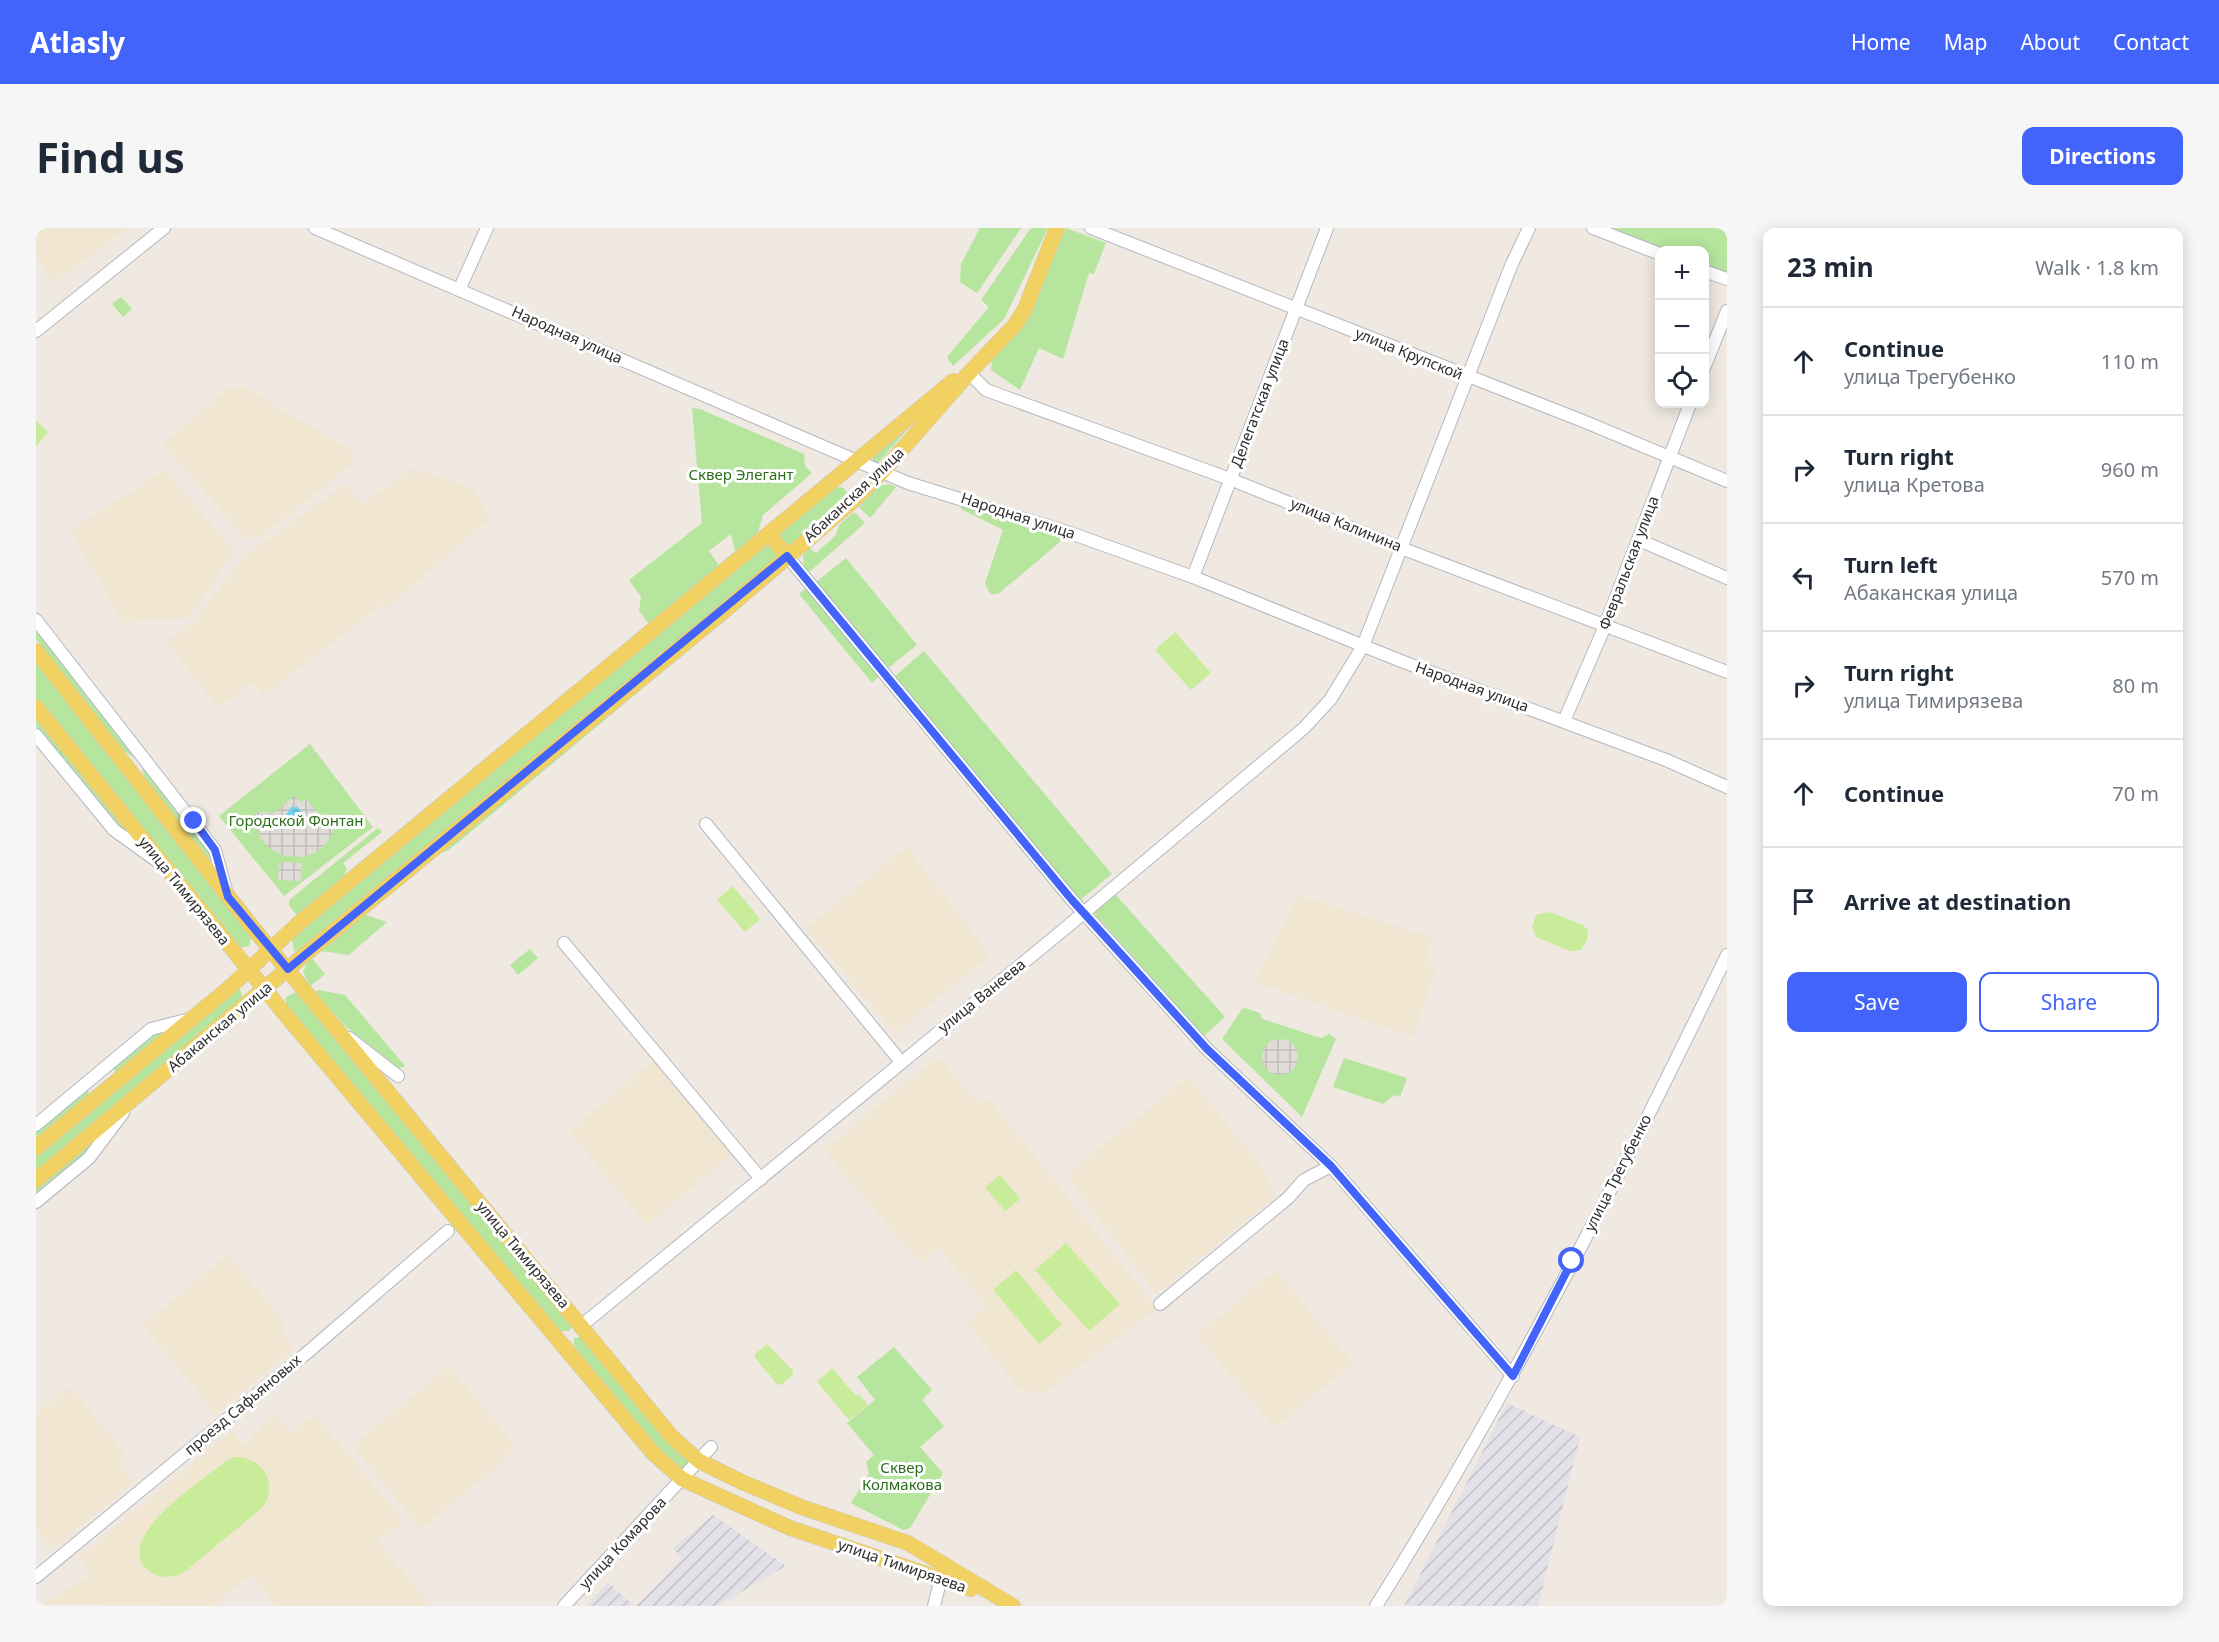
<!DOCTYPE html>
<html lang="en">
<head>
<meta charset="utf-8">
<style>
  :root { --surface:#fff; --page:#f6f6f7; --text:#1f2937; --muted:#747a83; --line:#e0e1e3; --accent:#4264fb }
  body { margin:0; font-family:"Noto Sans",sans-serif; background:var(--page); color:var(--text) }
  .controls { position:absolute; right:18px; top:18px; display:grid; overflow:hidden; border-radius:12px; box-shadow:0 3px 15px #0003 }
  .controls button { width:54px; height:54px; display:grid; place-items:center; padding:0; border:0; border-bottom:2px solid var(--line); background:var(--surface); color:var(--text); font:30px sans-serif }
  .stop { position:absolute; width:18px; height:18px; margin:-14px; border:4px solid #4264fb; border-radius:50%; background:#fff }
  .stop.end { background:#4264fb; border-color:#fff; box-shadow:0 2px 6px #0008 }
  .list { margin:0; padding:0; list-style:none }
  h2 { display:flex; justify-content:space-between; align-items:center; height:78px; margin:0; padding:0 24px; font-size:26px }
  h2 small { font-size:20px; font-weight:400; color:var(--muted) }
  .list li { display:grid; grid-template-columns:39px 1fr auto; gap:18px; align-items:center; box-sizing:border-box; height:108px; padding:0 24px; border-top:2px solid var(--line) }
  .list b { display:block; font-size:22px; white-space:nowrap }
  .list p { margin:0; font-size:20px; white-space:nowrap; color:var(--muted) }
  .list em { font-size:20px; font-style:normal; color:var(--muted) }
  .actions { display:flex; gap:12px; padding:18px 24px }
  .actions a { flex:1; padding:14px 0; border:2px solid var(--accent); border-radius:12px; text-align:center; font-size:21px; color:var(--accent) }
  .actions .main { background:var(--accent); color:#fff }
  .icon { flex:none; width:33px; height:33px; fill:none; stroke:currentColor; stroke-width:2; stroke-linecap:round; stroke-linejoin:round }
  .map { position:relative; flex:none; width:1691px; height:1378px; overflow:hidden; border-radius:12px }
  header { display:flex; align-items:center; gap:36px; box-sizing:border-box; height:84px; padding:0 30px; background:var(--accent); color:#fff }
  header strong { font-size:28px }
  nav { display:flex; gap:33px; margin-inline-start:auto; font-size:21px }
  .intro { display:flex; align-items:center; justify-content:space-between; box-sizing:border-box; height:144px; padding:0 36px }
  h1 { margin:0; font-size:42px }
  .button { padding:15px 27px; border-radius:12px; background:var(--accent); color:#fff; font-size:21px; font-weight:700 }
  main { display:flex; gap:36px; padding:0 36px }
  aside { flex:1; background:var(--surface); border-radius:12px; box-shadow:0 3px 15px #0003 }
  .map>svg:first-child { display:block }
</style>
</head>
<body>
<header>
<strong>Atlasly</strong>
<nav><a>Home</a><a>Map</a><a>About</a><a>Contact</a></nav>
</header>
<div class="intro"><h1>Find us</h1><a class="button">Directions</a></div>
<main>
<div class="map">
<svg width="1691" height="1378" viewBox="0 0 1691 1378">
  <defs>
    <pattern id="industrial-furrows" width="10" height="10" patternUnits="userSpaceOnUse" patternTransform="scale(1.5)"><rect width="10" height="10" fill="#e3e1e8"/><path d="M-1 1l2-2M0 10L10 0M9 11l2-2" fill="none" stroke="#c3c1c7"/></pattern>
    <pattern id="plaza-grid" width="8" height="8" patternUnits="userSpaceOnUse" patternTransform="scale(1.5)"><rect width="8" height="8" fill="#dfdcd8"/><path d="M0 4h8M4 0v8" fill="none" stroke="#c0bdba"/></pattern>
    <pattern id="water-ripples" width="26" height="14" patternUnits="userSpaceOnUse" patternTransform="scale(1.5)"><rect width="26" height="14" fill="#75cff0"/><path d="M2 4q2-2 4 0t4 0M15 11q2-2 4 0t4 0" fill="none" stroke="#66b2ce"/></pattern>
  </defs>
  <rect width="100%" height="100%" fill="#efe9e1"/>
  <!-- industrial -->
  <g fill="url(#industrial-furrows)">
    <path d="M1471,1175l73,34 -42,169h-134z"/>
    <path d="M677,1287l73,51 -69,40h-81l46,-48 -9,-10z"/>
    <path d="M572,1354l26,24h-48z"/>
  </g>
  <!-- education -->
  <g fill="#f0e6d1">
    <path d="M0,0h92l-75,55 -17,-27z"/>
    <path d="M194,159l15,1 108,63v13l-92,72 -15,3 -83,-95z"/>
    <path d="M377,240l61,20 16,31 -103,89 -5,-4 -118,92 -11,-13 -36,25 -50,-67 24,-17 52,-66 103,-75 16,21z"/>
    <path d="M129,242l69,81 -44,66 -67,6 -52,-93z"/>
    <path d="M871,619l83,108 -95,78 -89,-105z"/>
    <path d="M1261,667l134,42 -5,27 10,4 -23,69 -159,-55z"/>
    <path d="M902,829l41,48 9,-7 169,211 -112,84 -27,-4 -51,-67 19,-17 -47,-57 -18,16 -97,-114z"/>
    <path d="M617,833l78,94 -84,70 -78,-93z"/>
    <path d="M1152,849l72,87 16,31 -120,99 -90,-119z"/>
    <path d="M192,1026l59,72 -6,5 14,18 -79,65 -73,-89z"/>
    <path d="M1239,1042l78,93 -79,65 -77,-93z"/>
    <path d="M413,1138l66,80 -18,21 -76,62 -69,-83z"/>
    <path d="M34,1159l57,69 -9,8 16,18 -80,66 -18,-22v-111z"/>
    <path d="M239,1185l17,21 22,-20 91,108 -27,19 50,61 -4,4h-147l-26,-31 -38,31 -168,-2 46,-30 -13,-16 154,-127 12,14z"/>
  </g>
  <!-- green -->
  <g fill="#b6e59e">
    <path d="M944,0h41l-44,65 -17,-11 1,-18z"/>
    <path d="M995,0h17l-44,91 -51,47 -6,-9 42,-50 -8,-7z"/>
    <path d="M1030,0l40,15 -12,31 -5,-1 -26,86 -24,-11 -19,42 -29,-20 1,-11 31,-34z"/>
    <path d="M1574,0h117v46l-22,-9 -1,-15h-37z"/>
    <path d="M85,69l11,12 -9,8 -11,-13z"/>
    <path d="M656,180l8,1 104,45 1,12 7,7 -49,42 -7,23 -21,13 -4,-17 -22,17 9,13 -8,12 -61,48 -10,-13 2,-14 -12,-17 73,-57z"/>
    <path d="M876,196l-34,39 -5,-2 -1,-4z"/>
    <path d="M853,256l7,3 -26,31 -11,-11 20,-21z"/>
    <path d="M801,259l7,1 5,8 -57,51h-6l-6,-8 1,-6z"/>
    <path d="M924,277l100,28v9l-62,52h-8l-5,-11 18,-53 -42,-21z"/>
    <path d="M818,284l11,11 -57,50 -4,-5 -1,-13 6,-7 7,5 20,-18 3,-10z"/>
    <path d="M732,316l11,13 -481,395 -4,-1 -2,-13 5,-6z"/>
    <path d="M810,330l71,87 -30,24 -71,-87z"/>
    <path d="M772,359l72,88 -8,8 -73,-89z"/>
    <path d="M0,394l174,224 9,29 -72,-92 -5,-14 3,-3 -9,-11 -3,2 -12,-8 -85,-110z"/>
    <path d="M676,398l-8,11 -255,213 -18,7z"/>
    <path d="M888,423l188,223 -33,27 -184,-225z"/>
    <path d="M0,428l216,278 -3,12 -10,2 -203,-250z"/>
    <path d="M0,484l113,138 -30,-22 -83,-102z"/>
    <path d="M274,516l63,83 -89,69 -65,-80z"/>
    <path d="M342,600l4,4 -39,31 4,6 -5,10 -45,37 -8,-11v-5z"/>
    <path d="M1079,666l110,123 -21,19 -110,-123z"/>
    <path d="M330,687l21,7 -38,33 -28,-4 -2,-2 35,-29z"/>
    <path d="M494,721l8,9 -20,17 -8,-10z"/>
    <path d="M274,728l15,18 -15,12 -7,-14z"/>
    <path d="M199,761h5l3,10 -207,172v-17z"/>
    <path d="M282,762l27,5 60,71 -6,2 -54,-42 -30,-34z"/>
    <path d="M260,764l5,2 271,333 -3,4h-8l-30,-32 -245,-292v-10z"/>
    <path d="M1209,780l15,5 2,6 59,19 8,-4 7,5 -34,78 -80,-78 20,-30z"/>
    <path d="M142,796l-62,48 -3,-4 39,-34z"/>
    <path d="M1308,830l63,20 -7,19 -6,-2 -11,9 -50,-17z"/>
    <path d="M50,862l4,4 -54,50v-13z"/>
    <path d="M73,896l-27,35 -46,38v-12z"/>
    <path d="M546,1109l108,123 1,5 -10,6 -26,-26 -81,-99v-8z"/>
    <path d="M858,1119l38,43 -10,10 22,26 -24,21 23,26 -33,55 -7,2 -52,-27 18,-29 -3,-12 8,-7 -27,-32 28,-23 -18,-23z"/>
  </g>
  <!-- pitch -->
  <g fill="#c9ec9a">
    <path d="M0,193l12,11 -12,14z"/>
    <path d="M1139,404l36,41 -20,17 -36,-40z"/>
    <path d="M697,658l27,33 -15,13 -28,-32z"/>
    <path d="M1514,684l33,13 5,6 -1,9 -6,10 -11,1 -34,-14 -4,-10 4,-12z"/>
    <path d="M964,947l20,24 -15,12 -20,-24z"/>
    <path d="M1030,1015l54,61 -31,27 -54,-61z"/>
    <path d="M980,1042l46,55 -23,19 -46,-54z"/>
    <path d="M731,1116l26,27v4l-12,10 -4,-1 -22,-26v-4z"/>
    <path d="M796,1140l24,28 3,-2 9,11 -19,15 -32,-38z"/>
    <path d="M198,1229c28,-2 46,28 28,51l-79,65c-12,5 -24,6 -35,-3 -37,-32 55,-90 77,-108z"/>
  </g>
  <!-- plaza -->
  <g fill="url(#plaza-grid)">
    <path d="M258,568l7,6 5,-3 13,15 17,1 -3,17 -7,12 -11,9 -13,4 -21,-2 -12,-7 -9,-11 -4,-13v-12l18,1z"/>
    <path d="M243,634l23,1 -1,18 -23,-1z"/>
    <circle cx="1244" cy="829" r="18"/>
  </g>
  <!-- water -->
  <path fill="url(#water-ripples)" d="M256,578l2,2 3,-2 9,12 -2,2 2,3 -6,5 -3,-3 -3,2 -9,-11z"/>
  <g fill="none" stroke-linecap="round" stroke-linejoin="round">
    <defs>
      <g id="minor">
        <path d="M279,0l593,255 165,51 120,43 208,84 265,99 61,27"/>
        <path d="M1055,0l492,193 144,60"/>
        <path d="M1557,0l67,26"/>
        <path d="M1668,43l23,8"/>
        <path d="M424,60l27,-60"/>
        <path d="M0,103l128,-103"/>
        <path d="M1668,140l23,-57"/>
        <path d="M933,145l17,17 244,89 171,69 326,124"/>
        <path d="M1603,312l88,38"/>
        <path d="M751,328l285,344 135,149 124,117 182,210"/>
        <path d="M1157,349l134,-349"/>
        <path d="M0,392l179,230 11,40"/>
        <path d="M1528,493l41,-95 85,-222"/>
        <path d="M0,507l78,95 43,31"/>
        <path d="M670,596l195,238"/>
        <path d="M528,715l197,236"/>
        <path d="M313,810l49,38"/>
        <path d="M0,897l115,-96 39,-10"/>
        <path d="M0,974l53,-44 34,-45"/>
        <path d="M1124,1076l128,-106 16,-18 27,-14"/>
        <path d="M545,1098l487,-400 236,-198 26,-28 33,-54 148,-380 18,-38"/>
        <path d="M0,1349l272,-225 140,-121"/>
        <path d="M528,1378l147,-159"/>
        <path d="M898,1378l7,-28"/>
        <path d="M1340,1378c131,-209 244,-429 351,-651"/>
      </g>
      <g id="major">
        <path d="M733,306l18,22"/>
        <path d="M0,423l217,277 419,509 27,24 43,21 59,25 107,36 105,63"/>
        <path d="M0,479l248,306 370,441 28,25 108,49 181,61"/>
        <path d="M0,920l193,-160 69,-64 655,-543"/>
        <path d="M0,952l278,-233 409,-335 131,-112 29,-29 86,-98 46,-48 10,-16 32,-81"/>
      </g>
    </defs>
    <!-- minor casing -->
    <use href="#minor" stroke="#b4b7c1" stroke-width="14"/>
    <!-- major casing -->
    <use href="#major" stroke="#c9c9c9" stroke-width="16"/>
    <!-- minor -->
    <use href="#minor" stroke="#fff" stroke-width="12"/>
    <!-- major -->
    <use href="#major" stroke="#f2d163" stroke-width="15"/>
  </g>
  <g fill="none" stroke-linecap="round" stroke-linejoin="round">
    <!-- route -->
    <path stroke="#4264fb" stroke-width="8" d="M158,593l21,29 13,47 60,72 499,-413 285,344 135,149 124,117 182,210 59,-115"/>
  </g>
  <g text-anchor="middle" stroke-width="6" stroke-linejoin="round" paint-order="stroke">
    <!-- street labels -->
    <g font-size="15" fill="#2e2e2e" stroke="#fff">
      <text transform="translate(531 107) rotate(24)" y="5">Народная улица</text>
      <text transform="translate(1373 126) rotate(22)" y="5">улица Крупской</text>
      <text transform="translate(1224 175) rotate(-69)" y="5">Делегатская улица</text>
      <text transform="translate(818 267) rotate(-43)" y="5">Абаканская улица</text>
      <text transform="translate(982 288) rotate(18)" y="5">Народная улица</text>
      <text transform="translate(1310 297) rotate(22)" y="5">улица Калинина</text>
      <text transform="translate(1593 335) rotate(-69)" y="5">Февральская улица</text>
      <text transform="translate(1436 459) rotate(20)" y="5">Народная улица</text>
      <text transform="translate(148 663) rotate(51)" y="5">улица Тимирязева</text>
      <text transform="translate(946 768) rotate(-39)" y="5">улица Ванеева</text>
      <text transform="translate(184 799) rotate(-40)" y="5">Абаканская улица</text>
      <text transform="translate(1582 945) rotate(-63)" y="5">улица Трегубенко</text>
      <text transform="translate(487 1027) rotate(50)" y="5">улица Тимирязева</text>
      <text transform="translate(207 1177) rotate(-40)" y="5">проезд Сафьяновых</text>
      <text transform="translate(587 1315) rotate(-47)" y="5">улица Комарова</text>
      <text transform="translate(866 1338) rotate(19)" y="5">улица Тимирязева</text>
    </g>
    <!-- park labels -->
    <g font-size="15" fill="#2c6e1b" stroke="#fff">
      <text x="705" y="252">Сквер Элегант</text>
      <text x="260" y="598">Городской Фонтан</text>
      <text x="866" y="1245">Сквер<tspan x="866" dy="17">Колмакова</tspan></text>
    </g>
  </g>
</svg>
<div class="controls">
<button>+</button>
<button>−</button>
<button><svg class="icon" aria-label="locate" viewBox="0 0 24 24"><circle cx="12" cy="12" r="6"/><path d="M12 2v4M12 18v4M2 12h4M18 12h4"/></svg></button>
</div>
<div class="stop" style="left:1536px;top:1033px"></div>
<div class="stop end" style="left:158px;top:593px"></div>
</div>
<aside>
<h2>23 min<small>Walk · 1.8 km</small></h2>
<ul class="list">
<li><svg class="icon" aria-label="ahead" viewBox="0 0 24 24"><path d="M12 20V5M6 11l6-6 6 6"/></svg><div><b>Continue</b><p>улица Трегубенко</p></div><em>110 m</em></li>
<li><svg class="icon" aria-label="right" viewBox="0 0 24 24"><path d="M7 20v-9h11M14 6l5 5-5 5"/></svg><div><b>Turn right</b><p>улица Кретова</p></div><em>960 m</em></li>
<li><svg class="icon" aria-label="left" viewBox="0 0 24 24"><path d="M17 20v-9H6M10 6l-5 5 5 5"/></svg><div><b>Turn left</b><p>Абаканская улица</p></div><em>570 m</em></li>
<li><svg class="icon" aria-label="right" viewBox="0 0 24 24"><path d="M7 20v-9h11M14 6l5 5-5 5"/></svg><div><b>Turn right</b><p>улица Тимирязева</p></div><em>80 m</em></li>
<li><svg class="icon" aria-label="ahead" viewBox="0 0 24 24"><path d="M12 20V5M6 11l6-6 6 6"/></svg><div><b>Continue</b></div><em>70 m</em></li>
<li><svg class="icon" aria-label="arrive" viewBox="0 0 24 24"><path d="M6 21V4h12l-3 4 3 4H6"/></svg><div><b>Arrive at destination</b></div></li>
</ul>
<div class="actions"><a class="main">Save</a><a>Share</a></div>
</aside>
</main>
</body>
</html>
